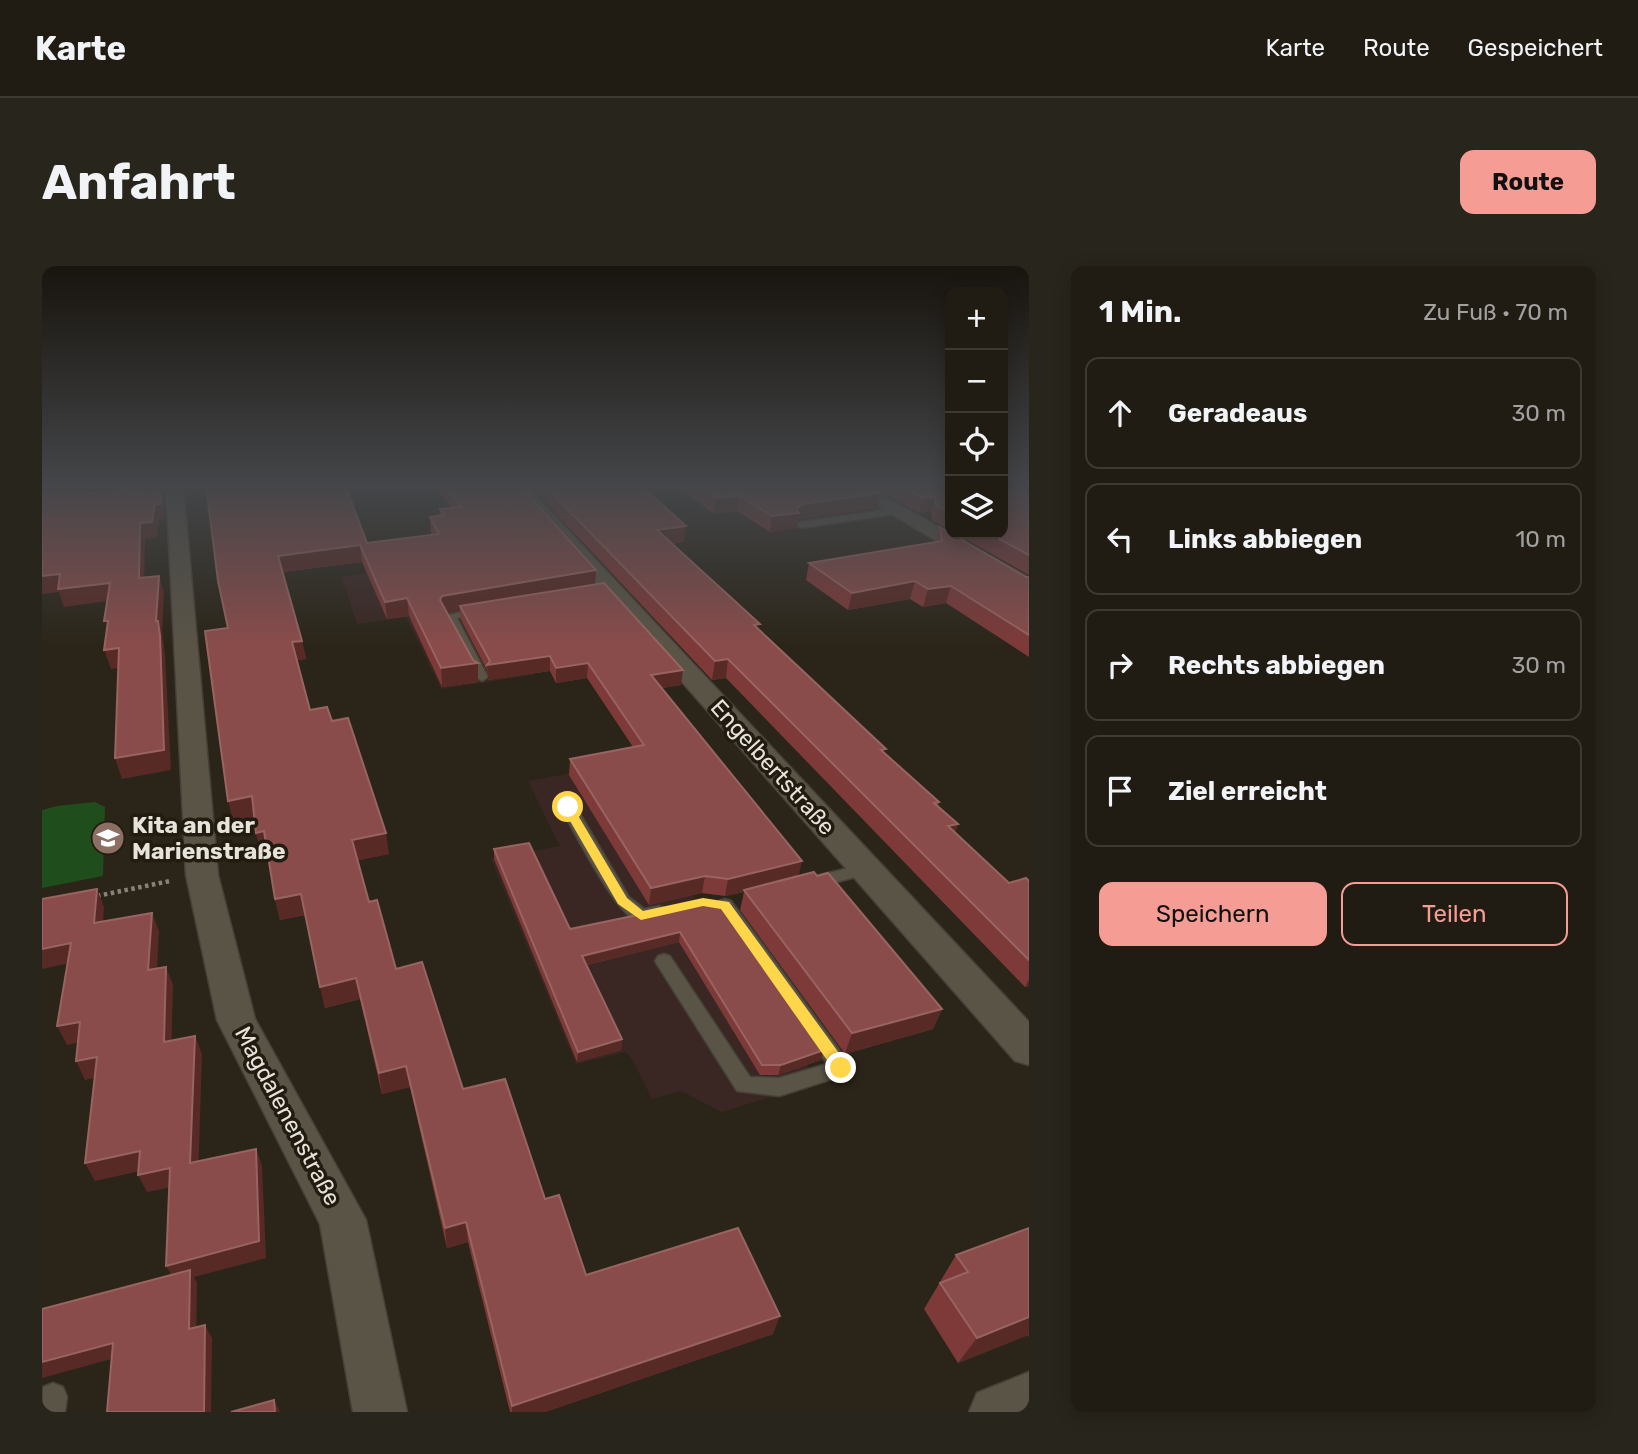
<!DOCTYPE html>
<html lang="de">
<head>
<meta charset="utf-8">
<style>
  :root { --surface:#201c13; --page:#28251c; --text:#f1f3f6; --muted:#a2a1a0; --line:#3d3a33; --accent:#f59c95 }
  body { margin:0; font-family:Rubik,sans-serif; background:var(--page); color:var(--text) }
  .controls { position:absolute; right:21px; top:21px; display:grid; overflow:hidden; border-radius:14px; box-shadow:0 4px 18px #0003 }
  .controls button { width:63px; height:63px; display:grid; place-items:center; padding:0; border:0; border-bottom:2px solid var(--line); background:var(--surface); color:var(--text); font:35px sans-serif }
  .stop { position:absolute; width:21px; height:21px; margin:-16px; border:5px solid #ffd54a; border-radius:50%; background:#fff }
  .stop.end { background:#ffd54a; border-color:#fff; box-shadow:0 2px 7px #0008 }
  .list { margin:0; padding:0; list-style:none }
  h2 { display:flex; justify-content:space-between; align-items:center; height:91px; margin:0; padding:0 28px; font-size:30px }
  h2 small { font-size:23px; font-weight:400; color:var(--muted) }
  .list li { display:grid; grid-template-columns:46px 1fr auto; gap:21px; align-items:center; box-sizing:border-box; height:112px; margin:0 14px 14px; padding:0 14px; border:2px solid var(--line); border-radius:14px }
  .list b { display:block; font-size:26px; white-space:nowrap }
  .list em { font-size:23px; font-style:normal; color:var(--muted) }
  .actions { display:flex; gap:14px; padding:21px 28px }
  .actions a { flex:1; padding:16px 0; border:2px solid var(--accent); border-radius:14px; text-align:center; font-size:24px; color:var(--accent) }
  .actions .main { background:var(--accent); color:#111 }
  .icon { flex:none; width:38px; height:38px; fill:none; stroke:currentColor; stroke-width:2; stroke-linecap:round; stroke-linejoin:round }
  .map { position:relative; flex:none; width:987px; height:1146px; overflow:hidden; border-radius:14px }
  header { display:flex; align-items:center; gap:42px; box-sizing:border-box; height:98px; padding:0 35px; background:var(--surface); border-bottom:2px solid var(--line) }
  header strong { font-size:33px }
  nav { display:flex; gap:38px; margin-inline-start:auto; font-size:24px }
  .intro { display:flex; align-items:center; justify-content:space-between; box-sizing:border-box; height:168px; padding:0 42px }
  h1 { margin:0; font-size:49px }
  .button { padding:18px 32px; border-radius:14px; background:var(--accent); color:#111; font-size:24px; font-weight:700 }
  main { display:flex; gap:42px; padding:0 42px }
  aside { flex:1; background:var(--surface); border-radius:14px; box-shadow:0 4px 18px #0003 }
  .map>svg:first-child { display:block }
</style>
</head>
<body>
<header>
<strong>Karte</strong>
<nav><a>Karte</a><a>Route</a><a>Gespeichert</a></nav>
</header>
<div class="intro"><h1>Anfahrt</h1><a class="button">Route</a></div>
<main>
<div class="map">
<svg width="987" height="1146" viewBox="0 0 987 1146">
  <rect width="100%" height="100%" fill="#2b2519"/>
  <!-- industrial -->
  <g fill="#3a2723">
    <path d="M347,304l95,30 49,75 -92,14 -35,-72 -49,7 -15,-47z"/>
    <path d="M564,501l212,315 -96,30 -41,-21 -29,8 -20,-40 -6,-7 -50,12 -85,-205 69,-13 -32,-65z"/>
  </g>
  <!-- green -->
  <path fill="#1f4d1b" d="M53,536l10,5 -2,69 -61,12v-78l15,-4z"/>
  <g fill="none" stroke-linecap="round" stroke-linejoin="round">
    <defs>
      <g id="lane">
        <path d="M856,242l3,1v4l-100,15 -5,-3 5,-3z"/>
        <path d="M437,342l4,1v4l-26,5 31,59 -6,4 -6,-4 -32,-61z"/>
        <path d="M526,536l8,5 53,90 15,12 15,-3 6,2 3,4 -3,4c-8,3 -19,7 -27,5 -23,-6 -64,-91 -78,-114z"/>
        <path d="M823,598l6,1 2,4 -2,4 -57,15 -8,-6 2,-4z"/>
        <path d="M683,633l6,2 117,161 3,6 -3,6 -69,22 -42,-5 -79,-125 -3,-5 3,-5 6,-2 6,2 80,121 29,1 48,-14 -108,-155 -3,-4 3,-4z"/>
        <path d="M11,1117l10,4 4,10 -2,15h-23l1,-25z"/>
      </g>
      <g id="street">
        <path d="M124,219h17l35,390 37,144 111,201 41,192h-54l-33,-188 -103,-204 -31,-145z"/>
        <path d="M467,219h17l503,537v43l-14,-4z"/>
        <path d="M802,219h20l165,93v15l-8,-1z"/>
        <path d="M987,1106v40h-60l8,-19z"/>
      </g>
    </defs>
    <!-- lane casing -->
    <use href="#lane" stroke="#464138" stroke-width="3"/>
    <!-- street casing -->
    <use href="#street" stroke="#464138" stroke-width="3"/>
    <!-- path -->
    <path stroke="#888379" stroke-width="4.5" stroke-dasharray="3.5 3.5" stroke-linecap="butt" d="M55,630l73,-15"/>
    <!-- lane -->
    <use href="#lane" fill="#5a5447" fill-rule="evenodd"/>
    <!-- street -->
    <use href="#street" fill="#5a5447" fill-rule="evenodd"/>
  </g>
  <!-- wall -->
  <g fill="#7e3a39">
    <path d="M393,219h84l76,99 86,101 -19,3 136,188 144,133 -9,20 -88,25 -105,-144 4,-18 -19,4 -23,-3 -53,12 -80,-130 1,-16 63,-12 -46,-69 -31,5 -6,-12 -62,9 -1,-10 -26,-50 -1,-9 -13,2 31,69 -36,5 -33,-71 -22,3 -25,-57 -79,10 19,69 4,18 -9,1 13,50 22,11 57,133 -31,6 11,42 27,67 67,120 82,110 41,76 187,59 -228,78h-35l-42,-170 -21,6 -37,-161 -28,7 -22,-95 -35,9 -20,-93 -25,5 -5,-21 -8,-47 -5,1 -6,-20 -2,-16 -21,4 -5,-193 -10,-47 149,-38 65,-8 -1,-3 -1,-15 10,-1v-7l11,-1z"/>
    <path d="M487,219h130l-8,10 33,47 -12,2 213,209 54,49 -1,4 20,18 -3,8 54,51 20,-2v105l-4,1 -299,-309 -14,2z"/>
    <path d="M633,219h192l14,8 -4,15 -76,11 -3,2 -1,7 -27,4 -33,-21 -23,3z"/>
    <path d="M827,219h81v46l-18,-11 -1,-8 -12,1z"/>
    <path d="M987,219v90l-73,-41h47z"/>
    <path d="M898,261l86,50h3v80l-83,-54 -23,4 -13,-8 -62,11 -42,-30 3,-17 127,-21z"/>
    <path d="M452,583l76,80 135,-28 119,149 -3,10 -43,15h-18l-81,-133 -92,23 35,74 -1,11 -44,12 -83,-203z"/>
    <path d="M987,961v110l-1,-2 -70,28 -34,-54 32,-54 72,-26z"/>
  </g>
  <!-- shaded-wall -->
  <g fill="#582a25">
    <path d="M41,219h81v5l-2,1 2,10 1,18 -6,1 -2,18 -12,1 -1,56 -64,-107z"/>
    <path d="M606,219h11l-15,19 1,-15z"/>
    <path d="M839,227l-4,15 -76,11 -3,2 -1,7 -27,4 2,-16 24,-7 7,-5z"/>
    <path d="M697,230l-2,15 -23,3 2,-16z"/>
    <path d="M893,231l-4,15 -12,1 4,-15z"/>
    <path d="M644,260l-2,16 -28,4 1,-16z"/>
    <path d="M318,279l2,17 -81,10 -3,-16z"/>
    <path d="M554,304l-1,17 -135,19v5l-17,3 -3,-14 2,-4z"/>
    <path d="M18,308l50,9 5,17 -51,7 -5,-15 -17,2v-18z"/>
    <path d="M117,310l5,17 -2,39 3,23 6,115 -49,9 -7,-21 41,-137z"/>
    <path d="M873,315l-5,18 -62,11 4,-17z"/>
    <path d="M909,320l-5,17 -23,4 5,-18z"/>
    <path d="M365,332l2,18 -22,3 -2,-17z"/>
    <path d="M260,375l4,18 -10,1 -4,-18z"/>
    <path d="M77,382l6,19 -14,2 -7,-19z"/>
    <path d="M508,390v15l-62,9 -1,-15z"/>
    <path d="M686,393l-2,19 -14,2 3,-19z"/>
    <path d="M436,397v19l-36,5 -1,-19z"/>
    <path d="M546,397l-1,15 -31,5v-15z"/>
    <path d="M641,404l-2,15 -31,5 1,-15z"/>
    <path d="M210,530l5,20 -24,5 -5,-20z"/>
    <path d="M916,558l-8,20 -2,-18z"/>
    <path d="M222,565l5,21 -7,1 -6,-20z"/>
    <path d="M344,567l3,21 -33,7 -4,-21z"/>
    <path d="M760,595l-4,17 -54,12v2l-19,4 3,-17z"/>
    <path d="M663,610l-3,17 -53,12 2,-17z"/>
    <path d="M55,623l7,18 -2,34 -8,-18z"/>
    <path d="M259,628l4,21 -25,5 -5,-21z"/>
    <path d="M110,647l7,18 -3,57 -8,-18z"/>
    <path d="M638,666l-1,10 -97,24v-10z"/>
    <path d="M29,677l8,18 -37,8v-20z"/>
    <path d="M124,701l7,18 -2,76 -7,-19z"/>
    <path d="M314,712l4,21 -35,9 -5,-21z"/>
    <path d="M987,713v7l-4,1z"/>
    <path d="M900,743l-9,20 -88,25 7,-21z"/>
    <path d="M38,756l9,18 -22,5 -10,-19z"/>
    <path d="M153,770l7,18 -4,127 -8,-18z"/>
    <path d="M580,773l-1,11 -44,12 1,-10z"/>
    <path d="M782,784l-3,10 -43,15 3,-10z"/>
    <path d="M55,791l9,18 -21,5 -9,-19z"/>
    <path d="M364,800l4,21 -28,7 -3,-21z"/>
    <path d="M214,883l6,17 4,92 -72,19 3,6 -1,59 -7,-13 -13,-47 -10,-16z"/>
    <path d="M98,885l9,18 -54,12 -10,-18z"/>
    <path d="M128,902l8,18 -31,6 -9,-17z"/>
    <path d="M424,956l2,20 -21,6 -2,-20z"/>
    <path d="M738,1050l-7,18 -228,78h-33v-6z"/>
    <path d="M987,1051v17l-1,1 -70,28 19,-25z"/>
    <path d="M163,1059l7,13 -1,74h-7z"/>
    <path d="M71,1077l9,13 -80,22v-16z"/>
    <path d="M232,1134l6,12h-5z"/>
  </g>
  <!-- building -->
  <g fill="#894c4b" stroke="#986461" stroke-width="2">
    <path d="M0,219h41l-3,3 6,5 74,-7 1,18h-6l-3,18 -12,1 -1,55 20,-2 -3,45h2l2,15 4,114 -49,8 4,-110 -15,2 4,-29h-4l6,-38 -52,6 2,-15 -18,2z"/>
    <path d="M164,219h139l22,58 72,-9 -9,-17 14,-2 -4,-6 21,-2 -16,-22h74l77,85 -154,26 -2,4 33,60 5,3 -37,5 -34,-70 -22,4 -25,-57 -82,11 24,85 -10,1 18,68 17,-3 5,14 16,-3 38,115 -34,7 17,62 8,-2 19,69 26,-7 41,127 42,-10 40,120 14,-4 27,80 152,-47 42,88 -268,90 -46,-184 -21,6 -39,-162 -27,7 -23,-95 -36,9 -19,-93 -26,5 -11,-68 -8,2 -4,-37 -24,5 -23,-170 23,-3 -10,-47z"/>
    <path d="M502,219h104l-3,4 41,37 -29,4 103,94 -6,1 132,124 -5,1 58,52 -5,1 24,21 -10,2 61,57 17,-5 3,3v79l-301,-301 -13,2z"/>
    <path d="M655,219h170l14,8 -78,11 -7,5 3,4 -27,3 -33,-20 -23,2z"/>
    <path d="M857,219h51v27l-14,-7 -1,-8 -12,1z"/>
    <path d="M961,219h26v70l-39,-21h13z"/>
    <path d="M898,261l86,50h3v58l-78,-49 -23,3 -13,-8 -63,12 -43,-30 133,-22z"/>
    <path d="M562,317l79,87 -32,5 151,186 -74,18 -23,-3 -54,12 -81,-129 74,-14 -56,-82 -32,5 -6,-12 -63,9 3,-4 -30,-55z"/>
    <path d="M487,577l41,86 135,-28 15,1 104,148 -43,15h-19l-82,-133 -98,24 40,83 -44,13 -84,-203z"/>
    <path d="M772,606l3,4 11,-3 114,136 -90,24 -108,-143z"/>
    <path d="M55,623l-3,34 58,-10 -4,57 18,-3 -2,75 31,-6 -5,127 66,-14 3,92 -93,25 4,-98 -32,7 2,-24 -55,12 12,-106 -21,4 4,-39 -23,4 14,-83 -29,6v-50z"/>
    <path d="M987,962v89l-52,21 -37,-55 28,-11 -12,-17z"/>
    <path d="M148,1004l-1,59 16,-4 -1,87h-97l6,-69 -71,19v-53z"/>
    <path d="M232,1134l1,12h-44z"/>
  </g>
  <!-- sky -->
  <linearGradient id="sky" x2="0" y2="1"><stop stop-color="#18140e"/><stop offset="0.58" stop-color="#444649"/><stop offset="1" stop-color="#444649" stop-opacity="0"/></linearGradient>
  <rect width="987" height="379" fill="url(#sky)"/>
  <!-- route -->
  <path fill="#ffd54a" d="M526,537l5,4 54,91 16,13 60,-13 26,4 118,162 2,4 -2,5h-11l-115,-164 -18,-3 -62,14 -23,-16 -56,-97z"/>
  <!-- icons -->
  <defs>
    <symbol id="school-disc" viewBox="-11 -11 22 22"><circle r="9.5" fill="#8d6e63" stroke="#211b10"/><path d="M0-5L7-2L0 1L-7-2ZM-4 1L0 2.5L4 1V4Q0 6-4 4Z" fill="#fff"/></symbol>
  </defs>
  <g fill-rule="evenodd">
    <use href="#school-disc" x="47" y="553" width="38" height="38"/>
  </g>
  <g text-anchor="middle" stroke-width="7" stroke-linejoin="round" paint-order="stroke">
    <!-- street labels -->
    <g font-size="23" fill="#e7e3db" stroke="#211b10">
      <text transform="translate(731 501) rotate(48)" y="8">Engelbertstraße</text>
      <text transform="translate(246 850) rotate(62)" y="8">Magdalenenstraße</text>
    </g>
    <!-- poi labels -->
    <g font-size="23" font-weight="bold" fill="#e7e3db" stroke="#211b10" text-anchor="start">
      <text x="90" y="567">Kita an der<tspan x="90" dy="26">Marienstraße</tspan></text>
    </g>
  </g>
</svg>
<div class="controls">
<button>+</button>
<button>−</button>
<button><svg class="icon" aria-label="locate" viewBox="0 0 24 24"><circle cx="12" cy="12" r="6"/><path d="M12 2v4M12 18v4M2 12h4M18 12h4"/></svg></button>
<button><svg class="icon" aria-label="layers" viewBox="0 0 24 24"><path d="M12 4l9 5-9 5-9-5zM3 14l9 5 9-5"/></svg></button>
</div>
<div class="stop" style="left:526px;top:541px"></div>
<div class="stop end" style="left:799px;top:802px"></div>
</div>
<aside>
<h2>1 Min.<small>Zu Fuß · 70 m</small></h2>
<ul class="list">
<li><svg class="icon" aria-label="ahead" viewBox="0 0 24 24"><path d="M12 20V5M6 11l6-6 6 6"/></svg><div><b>Geradeaus</b></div><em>30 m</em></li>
<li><svg class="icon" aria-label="left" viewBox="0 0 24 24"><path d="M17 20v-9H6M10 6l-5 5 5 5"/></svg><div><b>Links abbiegen</b></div><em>10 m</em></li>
<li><svg class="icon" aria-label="right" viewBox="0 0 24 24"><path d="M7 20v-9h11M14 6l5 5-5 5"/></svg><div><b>Rechts abbiegen</b></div><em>30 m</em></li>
<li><svg class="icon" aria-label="arrive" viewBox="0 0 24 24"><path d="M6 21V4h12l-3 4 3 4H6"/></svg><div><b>Ziel erreicht</b></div></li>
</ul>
<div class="actions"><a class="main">Speichern</a><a>Teilen</a></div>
</aside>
</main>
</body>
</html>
